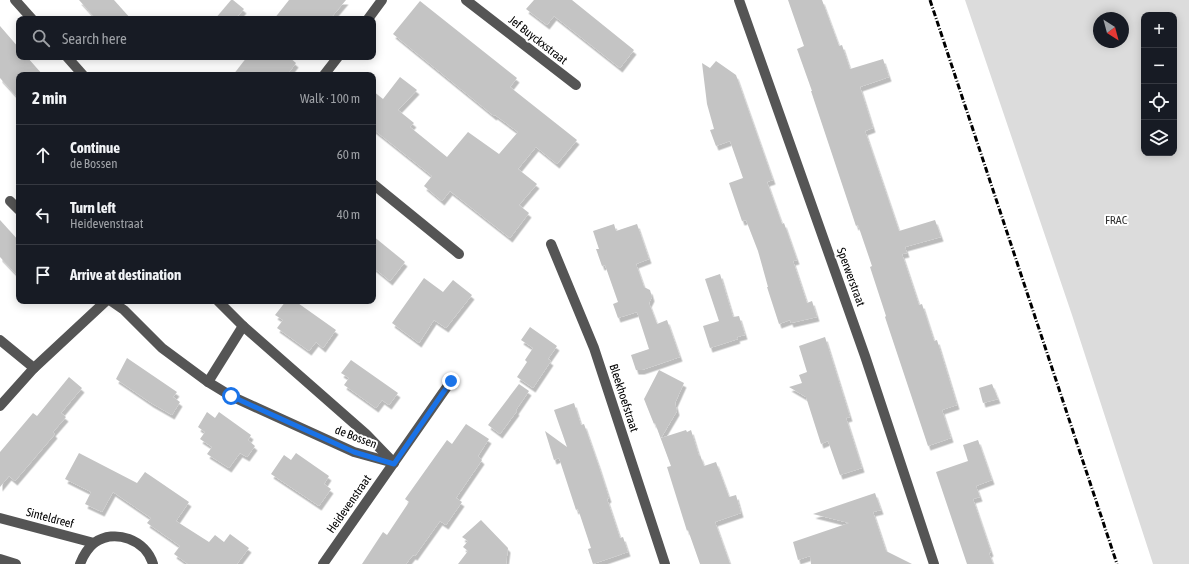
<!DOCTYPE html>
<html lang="en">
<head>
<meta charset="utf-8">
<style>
  :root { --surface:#171b24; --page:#242831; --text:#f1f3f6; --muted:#9ea1a6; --line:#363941 }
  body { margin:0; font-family:"Asap Condensed",sans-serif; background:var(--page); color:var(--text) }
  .controls { position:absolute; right:12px; top:12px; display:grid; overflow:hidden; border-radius:8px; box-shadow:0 2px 10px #0003 }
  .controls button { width:36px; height:36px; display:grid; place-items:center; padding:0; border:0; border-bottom:1px solid var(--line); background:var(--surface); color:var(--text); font:20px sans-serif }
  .compass { position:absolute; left:1093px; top:12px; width:36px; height:36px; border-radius:50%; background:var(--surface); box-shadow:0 2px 10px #0003; rotate:144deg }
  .stop { position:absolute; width:12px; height:12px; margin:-9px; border:3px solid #1a73e8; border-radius:50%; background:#fff }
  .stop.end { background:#1a73e8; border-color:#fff; box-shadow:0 1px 4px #0008 }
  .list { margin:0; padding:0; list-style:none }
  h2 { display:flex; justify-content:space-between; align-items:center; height:52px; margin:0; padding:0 16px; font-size:17px }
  h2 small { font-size:13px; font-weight:400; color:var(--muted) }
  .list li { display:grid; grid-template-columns:26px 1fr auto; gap:12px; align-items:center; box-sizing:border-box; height:60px; padding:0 16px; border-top:1px solid var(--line) }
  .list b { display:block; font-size:15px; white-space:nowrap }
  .list p { margin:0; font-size:13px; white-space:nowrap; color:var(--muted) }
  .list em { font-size:13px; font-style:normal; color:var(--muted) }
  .icon { flex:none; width:22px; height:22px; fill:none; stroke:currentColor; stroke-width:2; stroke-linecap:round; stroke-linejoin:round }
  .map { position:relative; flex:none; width:1189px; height:564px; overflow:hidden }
  .search { position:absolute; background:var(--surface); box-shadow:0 2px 10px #0003; left:16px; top:16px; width:360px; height:44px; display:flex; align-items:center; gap:10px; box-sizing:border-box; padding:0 14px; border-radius:8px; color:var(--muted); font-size:15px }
  .panel { position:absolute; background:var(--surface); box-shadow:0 2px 10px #0003; left:16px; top:72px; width:360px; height:232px; border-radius:8px }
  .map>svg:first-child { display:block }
</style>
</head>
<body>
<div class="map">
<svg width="1189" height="564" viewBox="0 0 1189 564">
  <defs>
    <filter id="shadow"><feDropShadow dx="2.5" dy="4.5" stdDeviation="0" flood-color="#0004"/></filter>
  </defs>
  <rect width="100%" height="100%" fill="#fff"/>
  <!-- green -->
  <path fill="#dcdcdc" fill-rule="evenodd" d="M965,0h224v564h-36l-81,-249zM1144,15h30v138h-30zM1099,18h24v24h-24z"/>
  <!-- building -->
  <g fill="#c4c4c4" filter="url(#shadow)">
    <path d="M79,0h35l17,19h-35z"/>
    <path d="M231,0h2l11,9 -9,10h-20z"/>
    <path d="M289,0h57l-16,19h-56z"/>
    <path d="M534,0h38l62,50 -14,18 -66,-52 -7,9 -21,-16z"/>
    <path d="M788,0h34l17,46 3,-1 8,24 33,-10 6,18 -29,10 13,41 -8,3 34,100 36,-11 6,17 -36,10 2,6 -5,1 17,51 3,-1 12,37 3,-1 20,65 -15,5 9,28 -23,8 -43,-129 1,-1 -16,-49 2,-1 -14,-41 -2,1 -45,-135h1l-15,-42 7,-3z"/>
    <path d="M420,1l97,77 -7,9 67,53 -20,24 -21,-17 -18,22 19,15 -18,21 10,8 -19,25 -60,-47 -8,10 -18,-15 8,-10 -59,-47v-38l10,8 17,-22 17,13 -19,20 16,13 -4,4 37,30 21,-25 31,22 19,-22 -23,-17 -1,1 -101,-82z"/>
    <path d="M0,26l19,22v9h8l16,18h-24v24l-19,-21z"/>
    <path d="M247,57h42l7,6 -9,12h-54z"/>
    <path d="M716,61l20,14 37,105 -6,2 15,42 2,-1 13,37 -4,1 14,42 5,-2 5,16 -26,6 -1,-3 -11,4 -12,-37h1l-10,-36 -12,-31 -4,1 -13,-38 14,-5 -13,-37 -14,5 -6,-16 4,-1 -7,-25 -5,-41 8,5z"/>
    <path d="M0,220l19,21v36l-19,-20z"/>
    <path d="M614,224l2,7 21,-7 12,35 -13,5 8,23 6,3 2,7 -3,6 8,21 10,-4 13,37 -38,13h-6l-5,-15 18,-6 -12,-37 -19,6 -5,-14 5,-2 -13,-37 -3,1 -6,-17h3l-6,-18z"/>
    <path d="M373,236l32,26 -15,19 -17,-14z"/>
    <path d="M720,274l13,43 6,-1 6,19 -8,2 1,2 -28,9 -7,-22 16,-5 -14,-42z"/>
    <path d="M424,278l19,14 10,-12 19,15 -26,33 -12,-8 -15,23 -27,-20z"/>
    <path d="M286,301h9l41,29 -13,18 -7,-6 -7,9 -32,-23 6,-8 -8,-5z"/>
    <path d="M530,327l27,19 -9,13 3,2 -18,27 -16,-11 10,-15 -2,-2 8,-12 -12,-8z"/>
    <path d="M825,337l25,80 -4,1 16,50 -22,7 -12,-34 -7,3 -15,-47 -17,-10 13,-4 -3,-8 8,-3 -8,-26z"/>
    <path d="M127,358l50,34 -4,5 7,5 -8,13 -21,-12 -35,-24z"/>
    <path d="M351,360l47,33 -9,12 -7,-5 -6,8 -32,-23 5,-7 -8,-5z"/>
    <path d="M659,370l25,13 -9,20 2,8 -16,27 25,-8 1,2 4,-2 8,26 1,-1 4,11 12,-4 13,35 7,-2 5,18 -26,9 15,42h-30l-12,-34 -1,1 -20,-64 4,-1 -16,-43 -1,1 -10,-25z"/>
    <path d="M69,377l13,11 -21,25 5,4 -13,15 2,2 -40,47 -6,-5 -9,11v-35l33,-39 4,3z"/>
    <path d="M519,384l10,7 -13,19 1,1 -17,23 -12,-9z"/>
    <path d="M992,384l6,15 -15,4 -4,-15z"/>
    <path d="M574,403l7,22 3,-1 14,40 11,34 -2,1 13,39 3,-1 5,15 -35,12 -5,-15 3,-1 -13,-39 -2,1 -17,-52 -5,2 -9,-29 22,16 -13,-37z"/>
    <path d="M207,412l8,6 4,-6 32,23 -3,5 7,6 -8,11 -7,-4 -11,15 -22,-14 5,-7 -12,-8 5,-7 -7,-5z"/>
    <path d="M466,424l23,15 -11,17 4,4 -26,38 6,4 -16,23 -6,-4 -25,35 -2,-1 -7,9h-44l21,-32 4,3 22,-33 -4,-3 42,-59 5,4z"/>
    <path d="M978,440l14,40 -16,6 4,11 -7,2 18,53 -2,1 4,11h-26l-31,-92 32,-11 -5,-16z"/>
    <path d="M79,453l58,30 8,-11 44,30 -13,19 33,21 6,-7 9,7 6,-8 19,14 -12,16h-49l-14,-10 6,-8 -33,-23 4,-5 -38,-26 -11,20 -17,-8 6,-12 -26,-13z"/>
    <path d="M296,453l33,23 -5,8 7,5 -12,17 -48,-32 13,-19 7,5z"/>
    <path d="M875,493l6,17 -8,2 13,39 26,13h-101l-1,-8 -12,4 -5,-18 56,-19 -36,-9z"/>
    <path d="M481,520l27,28 -2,16h-48l10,-13 -5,-4 5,-6 -6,-4z"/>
  </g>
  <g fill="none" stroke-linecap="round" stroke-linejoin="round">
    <!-- minor -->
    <g stroke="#555" stroke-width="10">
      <path d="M15,0l17,19"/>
      <path d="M466,0l110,85"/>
      <path d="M739,0l126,356 69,208"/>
      <path d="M368,19l14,-19"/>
      <path d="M67,57l16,18"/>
      <path d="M324,75l14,-18"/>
      <path d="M373,184l86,70"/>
      <path d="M10,201l9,9"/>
      <path d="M551,244l43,104 71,216"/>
      <path d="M111,301l13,9 38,38 46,34 23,14 123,56 40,11"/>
      <path d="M218,301l25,25 123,108 28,29"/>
      <path d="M0,340l34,28"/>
      <path d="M208,382l35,-56"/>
      <path d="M0,406l34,-38 72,-67"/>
      <path d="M0,518l94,25"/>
      <path d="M0,559l16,5"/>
      <path d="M80,564c3,-8 7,-15 14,-21 21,-15 52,-3 59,21"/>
      <path d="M323,564l128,-183"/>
    </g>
    <!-- rail -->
    <path stroke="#000" stroke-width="3" stroke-dasharray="6 2 1 2" stroke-linecap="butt" d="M930,0l187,564"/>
  </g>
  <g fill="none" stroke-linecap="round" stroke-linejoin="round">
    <!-- route -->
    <path stroke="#1a73e8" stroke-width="5" d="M231,396l123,56 40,12 57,-83"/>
  </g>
  <g text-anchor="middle" stroke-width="4" stroke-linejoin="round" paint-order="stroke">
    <!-- street labels -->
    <g font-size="12" fill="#000" stroke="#fff">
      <text transform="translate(538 40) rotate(38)" y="4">Jef Buyckxstraat</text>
      <text transform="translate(851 277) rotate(70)" y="4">Sperwerstraat</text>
      <text transform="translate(624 398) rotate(72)" y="4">Bleekhoefstraat</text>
      <text transform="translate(356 437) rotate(21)" y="4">de Bossen</text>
      <text transform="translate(349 504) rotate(-55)" y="4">Heidevenstraat</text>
      <text transform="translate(50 518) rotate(15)" y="4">Sinteldreef</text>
    </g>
    <!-- park labels -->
    <g font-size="12" fill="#333" stroke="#fff">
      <text x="1116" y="224">FRAC</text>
    </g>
  </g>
</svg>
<div class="controls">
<button>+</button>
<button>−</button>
<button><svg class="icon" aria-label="locate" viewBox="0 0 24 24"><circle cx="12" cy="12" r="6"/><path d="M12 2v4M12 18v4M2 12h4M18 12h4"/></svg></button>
<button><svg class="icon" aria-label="layers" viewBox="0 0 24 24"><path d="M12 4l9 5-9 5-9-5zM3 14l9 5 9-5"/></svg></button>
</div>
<svg class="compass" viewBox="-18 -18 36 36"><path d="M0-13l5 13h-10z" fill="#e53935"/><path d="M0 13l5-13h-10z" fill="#9ea1a6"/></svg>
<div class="stop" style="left:231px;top:396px"></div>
<div class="stop end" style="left:451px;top:381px"></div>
<div class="search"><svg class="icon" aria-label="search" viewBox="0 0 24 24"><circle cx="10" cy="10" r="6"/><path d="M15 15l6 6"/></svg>Search here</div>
<section class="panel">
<h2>2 min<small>Walk · 100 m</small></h2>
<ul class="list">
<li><svg class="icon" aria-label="ahead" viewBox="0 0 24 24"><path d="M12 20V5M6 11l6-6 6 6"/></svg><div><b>Continue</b><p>de Bossen</p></div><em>60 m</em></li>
<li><svg class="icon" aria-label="left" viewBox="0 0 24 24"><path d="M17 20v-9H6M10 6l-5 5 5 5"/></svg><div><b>Turn left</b><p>Heidevenstraat</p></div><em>40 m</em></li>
<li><svg class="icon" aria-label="arrive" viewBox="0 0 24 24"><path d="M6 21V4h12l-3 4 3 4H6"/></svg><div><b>Arrive at destination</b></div></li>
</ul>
</section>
</div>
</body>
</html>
